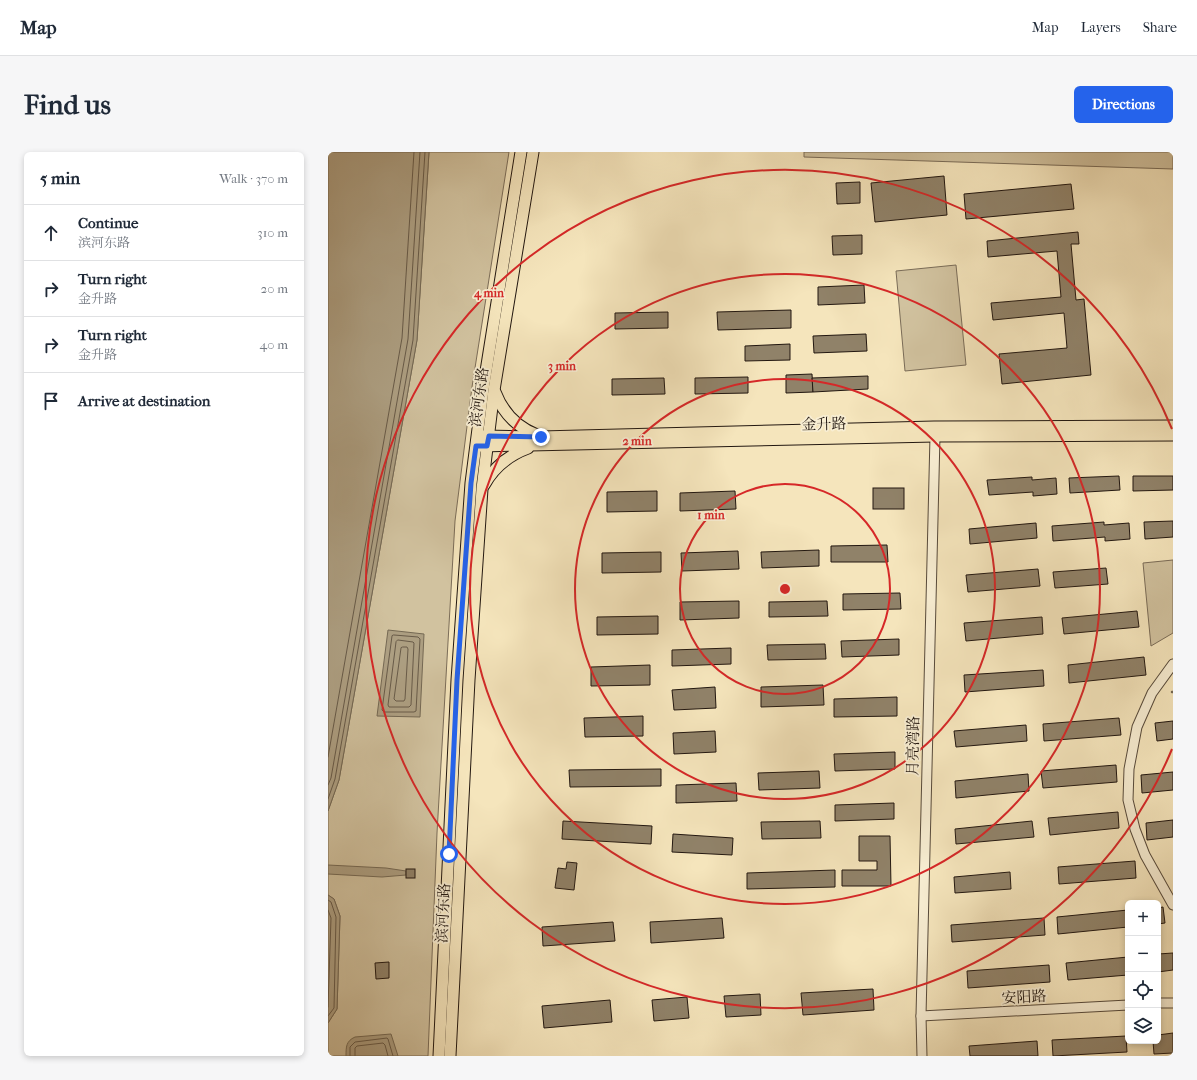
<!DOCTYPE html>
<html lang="en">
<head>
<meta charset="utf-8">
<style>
  :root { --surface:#fff; --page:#f6f6f7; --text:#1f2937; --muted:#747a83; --line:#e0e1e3; --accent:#2563eb }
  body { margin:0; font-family:"IM FELL French Canon","Noto Serif SC",serif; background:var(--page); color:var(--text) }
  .controls { position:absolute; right:12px; bottom:12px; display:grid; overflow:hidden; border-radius:6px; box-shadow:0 2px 6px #0003 }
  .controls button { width:36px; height:36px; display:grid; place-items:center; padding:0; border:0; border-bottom:1px solid var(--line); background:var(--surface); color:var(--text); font:20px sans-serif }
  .stop { position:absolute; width:12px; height:12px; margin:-9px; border:3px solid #2563eb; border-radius:50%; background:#fff }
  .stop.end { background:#2563eb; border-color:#fff; box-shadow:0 1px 4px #0008 }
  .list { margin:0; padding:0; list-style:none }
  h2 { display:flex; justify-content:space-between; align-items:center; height:52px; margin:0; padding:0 16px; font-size:17px }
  h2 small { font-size:13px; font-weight:400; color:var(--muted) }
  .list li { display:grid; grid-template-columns:26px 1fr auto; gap:12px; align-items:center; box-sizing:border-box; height:56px; padding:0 16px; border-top:1px solid var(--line) }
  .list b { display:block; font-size:15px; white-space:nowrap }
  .list p { margin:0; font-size:13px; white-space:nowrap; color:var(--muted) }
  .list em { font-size:13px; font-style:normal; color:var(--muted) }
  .icon { flex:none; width:22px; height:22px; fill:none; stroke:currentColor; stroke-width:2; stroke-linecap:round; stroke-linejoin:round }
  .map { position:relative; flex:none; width:845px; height:904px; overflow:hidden; border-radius:6px }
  header { display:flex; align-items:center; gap:24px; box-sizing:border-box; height:56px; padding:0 20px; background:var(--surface); border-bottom:1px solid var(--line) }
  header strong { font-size:19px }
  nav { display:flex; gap:22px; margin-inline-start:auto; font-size:14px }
  .intro { display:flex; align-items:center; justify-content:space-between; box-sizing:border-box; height:96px; padding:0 24px }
  h1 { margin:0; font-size:28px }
  .button { padding:10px 18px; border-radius:6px; background:var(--accent); color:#fff; font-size:14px; font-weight:700 }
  main { display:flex; gap:24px; padding:0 24px }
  aside { flex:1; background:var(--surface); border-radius:6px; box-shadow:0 2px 6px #0003 }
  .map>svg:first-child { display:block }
</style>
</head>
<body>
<header>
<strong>Map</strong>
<nav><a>Map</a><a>Layers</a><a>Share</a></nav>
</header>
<div class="intro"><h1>Find us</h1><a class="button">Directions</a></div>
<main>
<aside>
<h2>5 min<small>Walk · 370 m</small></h2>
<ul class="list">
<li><svg class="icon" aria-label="ahead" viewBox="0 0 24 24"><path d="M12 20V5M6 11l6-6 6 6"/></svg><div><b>Continue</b><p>滨河东路</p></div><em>310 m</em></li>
<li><svg class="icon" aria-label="right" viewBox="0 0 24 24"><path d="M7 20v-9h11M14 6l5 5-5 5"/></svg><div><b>Turn right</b><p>金升路</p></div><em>20 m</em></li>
<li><svg class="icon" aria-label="right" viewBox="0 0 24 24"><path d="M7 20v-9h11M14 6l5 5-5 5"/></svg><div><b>Turn right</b><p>金升路</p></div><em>40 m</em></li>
<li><svg class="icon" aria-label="arrive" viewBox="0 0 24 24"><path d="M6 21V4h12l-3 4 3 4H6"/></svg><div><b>Arrive at destination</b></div></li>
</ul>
</aside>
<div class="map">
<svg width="845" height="904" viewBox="0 0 845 904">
  <rect width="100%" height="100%" fill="#f5e5bc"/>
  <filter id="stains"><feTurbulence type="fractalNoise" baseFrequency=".005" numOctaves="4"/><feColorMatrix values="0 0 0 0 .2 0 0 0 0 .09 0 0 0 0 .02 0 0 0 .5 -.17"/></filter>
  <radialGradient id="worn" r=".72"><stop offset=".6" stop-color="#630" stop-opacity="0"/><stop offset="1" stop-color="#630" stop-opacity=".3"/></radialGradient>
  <!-- green -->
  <g fill="#d1c29f" stroke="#7a6c58">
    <path d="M101,0h80l-37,235 -17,134 -18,312 -9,223h-100v-33l9,-14 3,-93 -6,-17 -6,-4v-84l11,-31 78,-440z"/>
    <path d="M476,0h369v17l-369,-12z"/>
    <path d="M628,113l10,100 -61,6 -9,-100z"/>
    <path d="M845,408v73l-22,13 -8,-83z"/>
  </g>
  <!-- water -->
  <g fill="#ad9f82" stroke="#756954">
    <path d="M0,0h101l-12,188 -78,440 -11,31z"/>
    <path d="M60,478l36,4 -4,83 -43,-1z"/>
    <path d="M0,713l58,3 20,3v4l-24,2 -54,-3z"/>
    <path d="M0,743l6,4 6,17 -3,93 -9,14z"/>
    <path d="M63,882l7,22h-52c0,-9 0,-15 9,-19z"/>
  </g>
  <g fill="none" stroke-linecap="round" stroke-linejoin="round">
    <!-- shore -->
    <g stroke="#685b49" stroke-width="1">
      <path d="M66,483l24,2 2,2 -4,72 -2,1h-30l-2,-2 10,-74z"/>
      <path d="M70,488l15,2 1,1 -3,62 -2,2h-20l-1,-2 8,-63z"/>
      <path d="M75,495h4l1,2 -3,50 -1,2h-8l-2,-2 7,-51z"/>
      <path d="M0,605l74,-419 12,-186"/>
      <path d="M0,633l3,-7 77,-439 12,-187"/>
      <path d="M0,647l7,-20 78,-439 12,-188"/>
      <path d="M0,748l3,2 5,15 -2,91 -6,8"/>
      <path d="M0,758l3,8 -3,89"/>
      <path d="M22,904v-9l5,-5 32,-4 1,1 5,17"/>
      <path d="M27,904v-8l2,-2 26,-3 2,2 3,11"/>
    </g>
    <!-- stream -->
    <path stroke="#756954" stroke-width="2.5" d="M844,540h1"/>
  </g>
  <!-- building -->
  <g fill="#908269" stroke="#221710">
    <path d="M616,24l3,39 -72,7 -4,-39z"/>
    <path d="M532,30v21l-23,1 -1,-21z"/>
    <path d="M743,32l3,25 -108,10 -2,-25z"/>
    <path d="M750,80l1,12h-8l5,56 8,-1 7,76 -89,9 -3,-30 68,-6 -3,-35 -71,7 -2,-17 70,-6 -4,-46 -69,6 -1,-16z"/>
    <path d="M534,83v19l-29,1 -1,-19z"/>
    <path d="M536,133l1,18 -47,2v-18z"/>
    <path d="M463,158v18l-73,2 -1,-18z"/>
    <path d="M340,160v16l-53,1v-16z"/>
    <path d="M538,182l1,17 -53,2 -1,-17z"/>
    <path d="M462,192v16l-45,1v-15z"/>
    <path d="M484,222l1,18 -27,1v-18z"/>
    <path d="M540,224v13l-55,3 -1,-14z"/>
    <path d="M420,225v16l-53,1v-16z"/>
    <path d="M336,226l1,16 -53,1v-16z"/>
    <path d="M791,324l1,14 -50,3 -1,-15z"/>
    <path d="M805,324h40v14l-40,1z"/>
    <path d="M704,325v3l24,-2 1,16 -24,2v-4l-44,3 -2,-15z"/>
    <rect x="545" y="336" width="31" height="21"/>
    <path d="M329,339v20l-50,1v-20z"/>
    <path d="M407,339l1,18 -56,2v-18z"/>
    <path d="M845,369v16l-28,2 -1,-17z"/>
    <path d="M776,370v3l25,-2 1,16 -25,2v-4l-52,4 -1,-15z"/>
    <path d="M708,371l1,15 -67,6 -1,-15z"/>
    <path d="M559,393l1,17h-57v-16z"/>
    <path d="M491,398v16l-57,2 -1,-16z"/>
    <path d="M410,399l1,18 -57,2 -1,-18z"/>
    <path d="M333,400v20l-59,1v-20z"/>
    <path d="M778,416l2,16 -53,4 -2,-16z"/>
    <path d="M710,417l2,17 -72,6 -2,-17z"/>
    <path d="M572,441l1,16 -58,1v-16z"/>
    <path d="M411,449v17l-59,2v-18z"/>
    <path d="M499,449l1,15 -59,1v-15z"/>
    <path d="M809,459l2,16 -75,7 -2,-16z"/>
    <path d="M330,464v18l-61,1v-18z"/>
    <path d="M714,465l1,17 -77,7 -2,-18z"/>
    <path d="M571,487v16l-57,2 -1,-16z"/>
    <path d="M497,492l1,15 -58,1 -1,-15z"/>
    <path d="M403,496v16l-59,2v-16z"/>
    <path d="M816,505l2,18 -77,8 -1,-18z"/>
    <path d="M322,513v20l-59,1v-19z"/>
    <path d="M715,518l1,16 -79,6 -1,-17z"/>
    <path d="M495,533l1,20 -63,2v-20z"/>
    <path d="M387,535l1,21 -42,2 -2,-20z"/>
    <path d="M569,545v19l-63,1v-18z"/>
    <path d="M315,564v20l-58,1 -1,-19z"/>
    <path d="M791,566l2,17 -77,6 -1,-17z"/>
    <path d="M845,569v18l-16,2 -2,-18z"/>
    <path d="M698,573l1,16 -71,6 -2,-16z"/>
    <path d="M387,579l1,21 -42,2 -1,-21z"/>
    <path d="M567,600v17l-60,2 -1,-17z"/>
    <path d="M788,613l1,17 -74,6 -2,-17z"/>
    <path d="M333,617v17l-91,1 -1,-17z"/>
    <path d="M491,619l1,17 -61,2 -1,-17z"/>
    <path d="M845,620v18l-31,3 -1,-18z"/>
    <path d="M700,622l1,17 -73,7 -1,-17z"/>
    <path d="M408,631l1,18 -61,2v-18z"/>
    <path d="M566,651v16l-59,2v-16z"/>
    <path d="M790,660l1,16 -69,7 -2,-17z"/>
    <path d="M845,668v17l-26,3 -1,-17z"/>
    <path d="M235,669l89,5 -1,18 -89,-5z"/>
    <path d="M492,669l1,17 -59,1 -1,-17z"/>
    <path d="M704,669l2,16 -78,7 -1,-15z"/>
    <path d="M345,682l60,4 -1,17 -60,-3z"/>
    <path d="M531,684h31l1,50h-49v-16h35v-9h-18z"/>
    <path d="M807,709l1,17 -77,6 -1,-17z"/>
    <path d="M239,710l10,1 -3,27 -19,-2 3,-20 8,1z"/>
    <rect x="78" y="717" width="9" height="9"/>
    <path d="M507,718v17l-88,2v-16z"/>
    <path d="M682,720l1,17 -56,4 -1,-16z"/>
    <path d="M835,755l2,16 -7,1v-16z"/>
    <path d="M800,758v17l-70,7 -1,-17z"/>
    <path d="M394,766l2,20 -73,5 -1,-21z"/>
    <path d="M716,766l1,17 -93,7 -1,-17z"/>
    <path d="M285,770l2,19 -72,5 -1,-19z"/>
    <path d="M845,801v17l-15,2v-18z"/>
    <path d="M800,805v18l-60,5 -2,-17z"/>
    <path d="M61,810v16l-13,1 -1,-16z"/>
    <path d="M721,813l1,17 -82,6 -1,-17z"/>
    <path d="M545,837l1,21 -71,5 -2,-22z"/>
    <path d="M432,842l1,21 -35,2 -2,-21z"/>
    <path d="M359,845l2,21 -35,3 -2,-21z"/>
    <path d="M282,848l2,22 -68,6 -2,-22z"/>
    <path d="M845,881v20l-19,1 -1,-13h5v-6z"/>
    <path d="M798,884l1,16 -74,4 -1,-16z"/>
    <path d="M709,889l1,15h-68l-1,-10z"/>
  </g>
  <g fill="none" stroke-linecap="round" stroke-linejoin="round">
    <defs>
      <g id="minor">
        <path d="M845,512l-21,29 -15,34 -8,42 -1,31 7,29 10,26 28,50"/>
        <path d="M830,851h15"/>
        <path d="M593,864l207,-11"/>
        <path d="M594,904l-1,-40 14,-580"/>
      </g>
      <g id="major">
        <path d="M167,240c8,21 21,35 42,43"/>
        <path d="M154,284l59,1 393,-10 239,-1"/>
        <path d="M153,294l454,-10 238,-1"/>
        <path d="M156,333c10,-18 25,-30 44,-37"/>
        <path d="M111,904l18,-376 14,-197 12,-93 38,-238"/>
        <path d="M122,904l19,-376 13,-191 12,-99 39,-238"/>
      </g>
    </defs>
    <!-- minor casing -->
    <use href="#minor" stroke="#574a3b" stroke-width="11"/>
    <!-- major casing -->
    <use href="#major" stroke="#221710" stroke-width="13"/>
    <!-- minor -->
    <use href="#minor" stroke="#f8eed3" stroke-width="9"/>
    <!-- major -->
    <use href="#major" stroke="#f5e5bc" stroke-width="11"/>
  </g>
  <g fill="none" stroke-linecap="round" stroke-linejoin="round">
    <!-- route -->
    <path stroke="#2563eb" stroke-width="5" d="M121,702l8,-174 14,-197 5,-37h11l2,-10 52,1"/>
  </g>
  <!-- distance rings -->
  <g fill="none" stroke="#d62828" stroke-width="2">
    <circle cx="457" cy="437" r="105"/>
    <circle cx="457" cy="437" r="210"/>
    <circle cx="457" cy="437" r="315"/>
    <path d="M844 597A419 419 0 1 1 844 277"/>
  </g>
  <g text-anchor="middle" stroke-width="3.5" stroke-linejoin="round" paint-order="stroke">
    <!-- street labels -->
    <g font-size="15" fill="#221710" stroke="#f8eed3">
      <text transform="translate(151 245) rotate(-82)" y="5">滨河东路</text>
      <text transform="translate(496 272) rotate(-1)" y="5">金升路</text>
      <text transform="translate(585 594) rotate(-89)" y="5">月亮湾路</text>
      <text transform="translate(115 761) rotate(-87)" y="5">滨河东路</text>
      <text transform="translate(696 845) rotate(-3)" y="5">安阳路</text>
    </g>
  </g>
  <circle cx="457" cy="437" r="6" fill="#d62828" stroke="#f8eed3" stroke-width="2"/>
  <g font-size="12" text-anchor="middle" font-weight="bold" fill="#d62828" stroke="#f8eed3" stroke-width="3.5" stroke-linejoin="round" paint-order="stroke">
    <text x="161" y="145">4 min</text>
    <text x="234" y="218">3 min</text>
    <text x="309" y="293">2 min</text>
    <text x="383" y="367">1 min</text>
  </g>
  <rect width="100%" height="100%" filter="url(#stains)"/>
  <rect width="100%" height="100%" fill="url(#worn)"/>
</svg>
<div class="controls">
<button>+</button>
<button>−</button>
<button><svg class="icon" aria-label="locate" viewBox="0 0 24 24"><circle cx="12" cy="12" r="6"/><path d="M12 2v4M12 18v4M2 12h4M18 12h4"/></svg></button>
<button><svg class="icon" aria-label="layers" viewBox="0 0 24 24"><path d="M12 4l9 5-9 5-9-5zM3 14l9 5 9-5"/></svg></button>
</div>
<div class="stop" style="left:121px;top:702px"></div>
<div class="stop end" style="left:213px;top:285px"></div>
</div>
</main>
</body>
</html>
